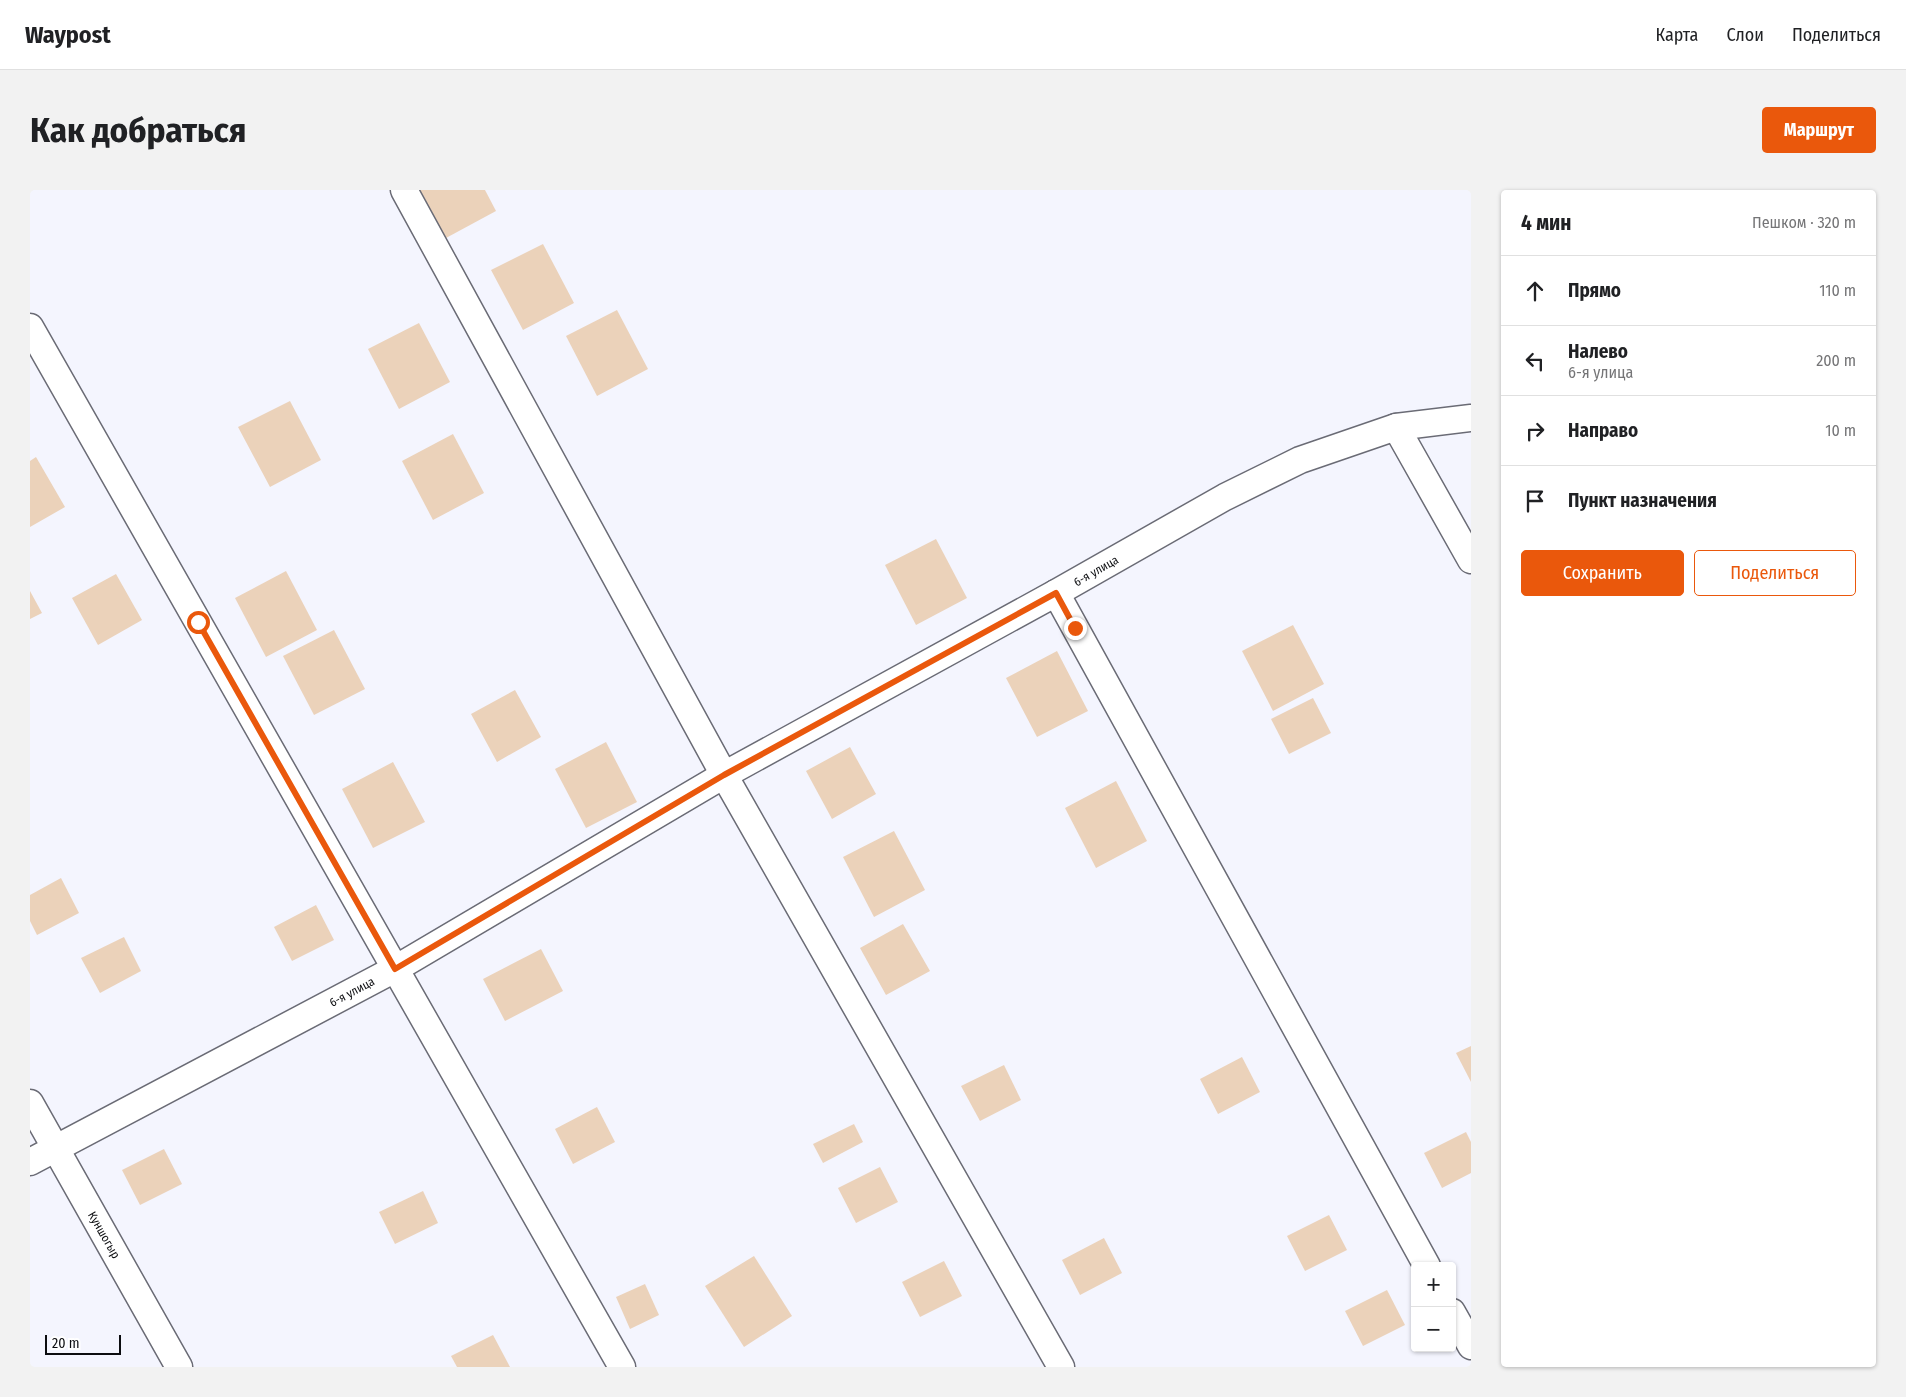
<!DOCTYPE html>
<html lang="ru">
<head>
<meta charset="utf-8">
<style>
  :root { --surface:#fff; --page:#f2f2f2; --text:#202124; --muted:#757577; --line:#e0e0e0; --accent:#ea580c }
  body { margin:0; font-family:"Fira Sans Condensed",sans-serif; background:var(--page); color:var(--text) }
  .controls { position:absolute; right:15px; bottom:15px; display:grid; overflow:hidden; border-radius:5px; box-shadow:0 1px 4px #0004 }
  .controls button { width:45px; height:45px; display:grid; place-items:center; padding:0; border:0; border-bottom:1px solid var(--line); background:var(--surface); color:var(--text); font:25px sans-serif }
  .scale { position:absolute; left:15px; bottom:12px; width:76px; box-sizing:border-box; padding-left:5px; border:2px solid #0c0d10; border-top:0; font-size:14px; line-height:18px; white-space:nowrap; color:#0c0d10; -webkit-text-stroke:4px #fff; paint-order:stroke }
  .stop { position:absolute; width:15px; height:15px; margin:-11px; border:4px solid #ea580c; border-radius:50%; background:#fff }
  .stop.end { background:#ea580c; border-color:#fff; box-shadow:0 1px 5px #0008 }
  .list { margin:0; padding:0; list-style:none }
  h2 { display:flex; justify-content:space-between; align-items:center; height:65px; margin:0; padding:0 20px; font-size:21px }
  h2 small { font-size:16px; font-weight:400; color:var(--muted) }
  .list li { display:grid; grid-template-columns:32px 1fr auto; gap:15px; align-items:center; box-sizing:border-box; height:70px; padding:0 20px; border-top:1px solid var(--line) }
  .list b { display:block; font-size:19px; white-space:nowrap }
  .list p { margin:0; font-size:16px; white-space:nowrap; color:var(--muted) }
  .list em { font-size:16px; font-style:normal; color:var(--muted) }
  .actions { display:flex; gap:10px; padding:15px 20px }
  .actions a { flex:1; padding:11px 0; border:1px solid var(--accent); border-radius:5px; text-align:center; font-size:18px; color:var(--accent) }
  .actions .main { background:var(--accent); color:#fff }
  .icon { flex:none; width:28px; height:28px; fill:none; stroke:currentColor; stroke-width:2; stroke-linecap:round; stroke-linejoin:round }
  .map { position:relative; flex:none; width:1441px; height:1177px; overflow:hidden; border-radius:5px }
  header { display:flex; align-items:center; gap:30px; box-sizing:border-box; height:70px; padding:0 25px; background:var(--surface); border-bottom:1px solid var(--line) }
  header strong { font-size:24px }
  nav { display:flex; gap:28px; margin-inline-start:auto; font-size:18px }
  .intro { display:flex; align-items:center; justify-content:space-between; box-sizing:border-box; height:120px; padding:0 30px }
  h1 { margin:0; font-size:35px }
  .button { padding:12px 22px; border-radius:5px; background:var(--accent); color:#fff; font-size:18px; font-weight:700 }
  main { display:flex; gap:30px; padding:0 30px }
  aside { flex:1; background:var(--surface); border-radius:5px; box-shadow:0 1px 4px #0004 }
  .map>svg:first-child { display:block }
</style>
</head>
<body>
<header>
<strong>Waypost</strong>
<nav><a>Карта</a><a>Слои</a><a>Поделиться</a></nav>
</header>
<div class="intro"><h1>Как добраться</h1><a class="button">Маршрут</a></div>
<main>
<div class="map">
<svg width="1441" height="1177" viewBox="0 0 1441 1177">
  <rect width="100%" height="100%" fill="#f4f5fe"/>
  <!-- building -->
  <g fill="#ebd2ba">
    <path d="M390,0h65l11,21 -50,27z"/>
    <path d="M513,54l31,59 -51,27 -32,-60z"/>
    <path d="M587,120l31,59 -51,27 -31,-60z"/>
    <path d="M389,133l31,59 -51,27 -31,-60z"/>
    <path d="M260,211l31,59 -51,27 -32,-60z"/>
    <path d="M423,244l31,59 -51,27 -31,-59z"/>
    <path d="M6,267l29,50 -35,20v-66z"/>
    <path d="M906,349l31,59 -51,27 -31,-60z"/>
    <path d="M256,381l31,59 -51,27 -31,-59z"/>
    <path d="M86,384l26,46 -44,25 -26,-47z"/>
    <path d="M0,401l12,22 -12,6z"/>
    <path d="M1263,435l31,59 -51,27 -31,-60z"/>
    <path d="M304,440l31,59 -51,26 -31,-59z"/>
    <path d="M1027,461l31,60 -51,26 -31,-59z"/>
    <path d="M485,500l26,47 -44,25 -26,-48z"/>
    <path d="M1283,508l18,35 -42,21 -18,-35z"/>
    <path d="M576,552l31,60 -51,26 -31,-59z"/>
    <path d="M820,557l26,47 -44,25 -26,-48z"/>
    <path d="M363,572l32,60 -52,26 -31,-59z"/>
    <path d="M1086,591l31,60 -51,27 -31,-60z"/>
    <path d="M864,641l31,59 -51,27 -31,-60z"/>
    <path d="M31,688l18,35 -42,22 -7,-14v-26z"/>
    <path d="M286,715l18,35 -42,21 -18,-34z"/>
    <path d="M873,734l27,47 -44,24 -26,-47z"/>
    <path d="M94,747l17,34 -41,22 -19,-35z"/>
    <path d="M511,759l22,42 -58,30 -22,-42z"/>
    <path d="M1441,856v36l-15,-29z"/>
    <path d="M1212,867l18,35 -42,22 -18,-35z"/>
    <path d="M974,875l17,35 -41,21 -19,-35z"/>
    <path d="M567,917l18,35 -42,22 -18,-35z"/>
    <path d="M824,934l9,18 -40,21 -10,-19z"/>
    <path d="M1436,942l5,10v31l-29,15 -18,-35z"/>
    <path d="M134,959l18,35 -42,21 -18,-35z"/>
    <path d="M850,977l18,35 -42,21 -18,-35z"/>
    <path d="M393,1001l15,32 -43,21 -16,-32z"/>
    <path d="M1299,1025l18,35 -42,21 -18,-35z"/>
    <path d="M1074,1048l18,35 -42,22 -18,-35z"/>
    <path d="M724,1066l38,60 -48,31 -39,-61z"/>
    <path d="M914,1071l18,35 -42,21 -18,-35z"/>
    <path d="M615,1094l14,31 -29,14 -14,-32z"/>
    <path d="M1357,1100l18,35 -42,21 -18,-35z"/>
    <path d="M463,1145l17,32h-53l-6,-11z"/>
  </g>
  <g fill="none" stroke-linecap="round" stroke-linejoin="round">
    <defs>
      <g id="street">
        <path d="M374,0l320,585 337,592"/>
        <path d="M0,137l592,1040"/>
        <path d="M1366,237l75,133"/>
        <path d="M1026,403l371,673"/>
        <path d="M0,913l149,264"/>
        <path d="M0,972l365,-193 329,-194 332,-182 169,-96 75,-37 96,-33 75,-9"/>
        <path d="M1422,1122l19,34"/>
      </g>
    </defs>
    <!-- street casing -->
    <use href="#street" stroke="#6a6b75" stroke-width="29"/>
    <!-- street -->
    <use href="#street" stroke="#fff" stroke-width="26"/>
  </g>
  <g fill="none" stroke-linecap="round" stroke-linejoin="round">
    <!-- route -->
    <path stroke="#ea580c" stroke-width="6" d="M168,432l197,347 329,-194 332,-182 19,35"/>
  </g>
  <g text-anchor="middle" stroke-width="4.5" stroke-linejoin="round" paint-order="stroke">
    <!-- street labels -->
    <g font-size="12" fill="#0c0d10" stroke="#fff">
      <text transform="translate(1066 381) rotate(-30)" y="4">6-я улица</text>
      <text transform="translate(322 802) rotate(-28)" y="4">6-я улица</text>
      <text transform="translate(74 1045) rotate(60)" y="4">Куншогыр</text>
    </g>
  </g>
</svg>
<div class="controls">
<button>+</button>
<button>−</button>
</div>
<div class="scale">20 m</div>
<div class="stop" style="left:168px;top:432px"></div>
<div class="stop end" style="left:1045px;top:438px"></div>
</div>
<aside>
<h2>4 мин<small>Пешком · 320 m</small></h2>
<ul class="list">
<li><svg class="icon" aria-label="ahead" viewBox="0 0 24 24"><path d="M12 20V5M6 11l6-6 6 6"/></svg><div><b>Прямо</b></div><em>110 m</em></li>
<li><svg class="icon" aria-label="left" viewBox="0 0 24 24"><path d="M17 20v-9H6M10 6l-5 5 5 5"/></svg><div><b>Налево</b><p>6-я улица</p></div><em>200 m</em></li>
<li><svg class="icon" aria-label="right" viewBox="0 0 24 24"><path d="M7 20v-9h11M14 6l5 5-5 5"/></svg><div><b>Направо</b></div><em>10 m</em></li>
<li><svg class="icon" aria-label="arrive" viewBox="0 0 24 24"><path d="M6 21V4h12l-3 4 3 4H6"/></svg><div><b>Пункт назначения</b></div></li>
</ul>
<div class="actions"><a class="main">Сохранить</a><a>Поделиться</a></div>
</aside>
</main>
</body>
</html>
